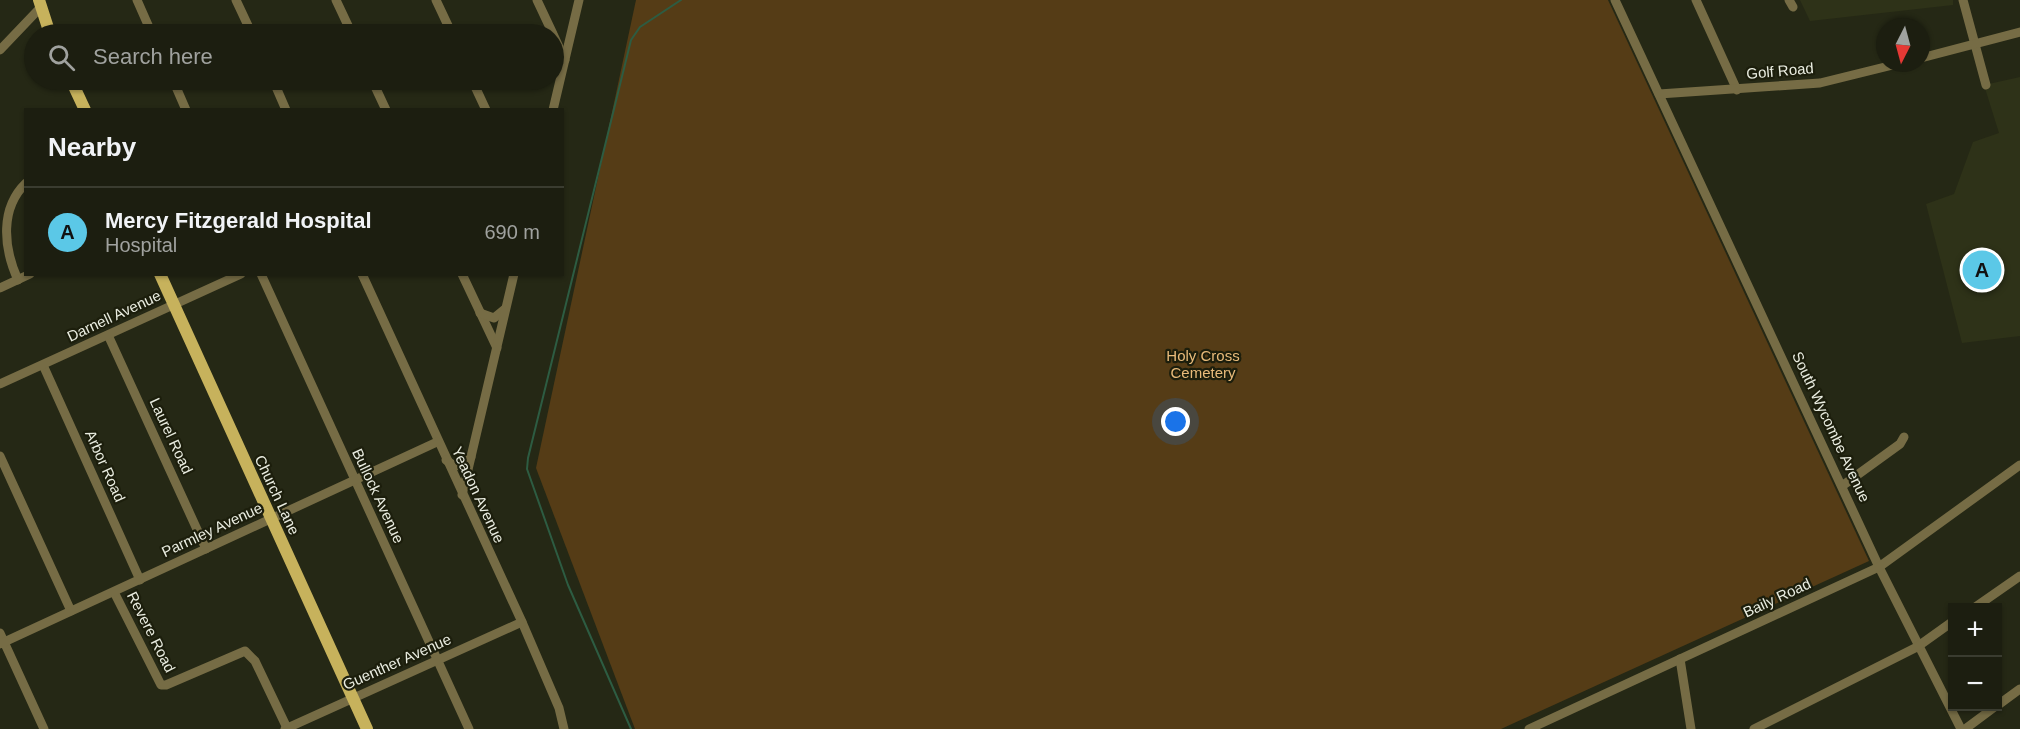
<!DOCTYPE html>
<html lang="en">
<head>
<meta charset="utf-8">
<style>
  :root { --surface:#1c1e10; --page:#292b1e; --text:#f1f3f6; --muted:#a0a29f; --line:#3a3c30; --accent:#5bc8e7 }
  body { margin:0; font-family:Helvetica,sans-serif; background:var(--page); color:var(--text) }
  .controls { position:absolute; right:18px; bottom:18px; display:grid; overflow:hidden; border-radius:0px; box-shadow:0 2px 4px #0004 }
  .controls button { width:54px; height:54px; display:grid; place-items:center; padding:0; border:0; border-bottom:2px solid var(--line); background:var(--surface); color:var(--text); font:30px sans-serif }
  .compass { position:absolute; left:1876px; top:18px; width:54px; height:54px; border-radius:50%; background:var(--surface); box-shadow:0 2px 4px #0004; rotate:186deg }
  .you { position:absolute; left:1176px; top:422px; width:21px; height:21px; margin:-15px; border:4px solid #fff; border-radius:50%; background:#1a73e8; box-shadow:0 0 0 9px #1a73e833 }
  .badge { display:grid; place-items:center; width:39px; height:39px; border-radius:50%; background:var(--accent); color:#111; font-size:20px; font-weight:700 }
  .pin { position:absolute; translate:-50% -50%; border:3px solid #fff; box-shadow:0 2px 6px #0006 }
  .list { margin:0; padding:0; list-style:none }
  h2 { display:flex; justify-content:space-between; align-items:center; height:78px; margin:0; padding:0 24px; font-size:26px }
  h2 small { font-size:20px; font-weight:400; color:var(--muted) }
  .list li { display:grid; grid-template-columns:39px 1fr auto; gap:18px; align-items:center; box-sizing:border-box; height:90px; padding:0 24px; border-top:2px solid var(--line) }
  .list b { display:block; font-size:22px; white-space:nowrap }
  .list p { margin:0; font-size:20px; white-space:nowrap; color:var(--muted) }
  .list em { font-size:20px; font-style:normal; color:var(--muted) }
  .icon { flex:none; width:33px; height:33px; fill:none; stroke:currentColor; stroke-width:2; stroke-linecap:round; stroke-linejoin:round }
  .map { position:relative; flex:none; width:2020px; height:729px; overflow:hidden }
  .search { position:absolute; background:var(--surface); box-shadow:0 2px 4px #0004; left:24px; top:24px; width:540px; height:66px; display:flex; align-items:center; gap:15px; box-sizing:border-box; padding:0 21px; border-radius:33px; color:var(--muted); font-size:22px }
  .panel { position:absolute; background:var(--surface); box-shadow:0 2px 4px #0004; left:24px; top:108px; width:540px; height:168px; border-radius:0px }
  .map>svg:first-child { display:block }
</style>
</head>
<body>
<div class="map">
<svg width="2020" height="729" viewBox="0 0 2020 729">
  <rect width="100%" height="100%" fill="#252815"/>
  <!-- built -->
  <g fill="#2e3218">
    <path d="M1800,0h153v5l-143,16z"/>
    <path d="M2020,77v259l-58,7 -36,-139 28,-10 19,-52 26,-9 -15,-48z"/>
  </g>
  <!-- green -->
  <path fill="#553c16" d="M636,0h972l261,561 -368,168h-866l-99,-261z"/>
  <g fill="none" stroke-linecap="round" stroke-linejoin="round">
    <!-- stream -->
    <path stroke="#2d5c42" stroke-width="2" d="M631,729l-63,-144 -41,-116 1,-11 103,-418 9,-13 41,-27"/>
    <!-- minor -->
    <g stroke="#766c45" stroke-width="9">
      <path d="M137,0l15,34"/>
      <path d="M236,0l16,34"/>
      <path d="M336,0l16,34"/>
      <path d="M436,0l16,34"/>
      <path d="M537,0l16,34"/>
      <path d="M1615,0l264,567 82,162"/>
      <path d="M1696,0l41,90"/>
      <path d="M1789,0l4,7"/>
      <path d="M1963,0l23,85"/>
      <path d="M554,36l11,24"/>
      <path d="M0,50l40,-42"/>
      <path d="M1921,58l99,-26"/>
      <path d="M173,80l13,30"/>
      <path d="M273,80l13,30"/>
      <path d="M372,80l14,30"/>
      <path d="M472,80l14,30"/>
      <path d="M1659,94l161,-11 81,-20"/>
      <path d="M553,110l26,-110"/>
      <path d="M261,274l208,455"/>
      <path d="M362,274l160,348 37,86 5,21"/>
      <path d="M462,274l35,74"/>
      <path d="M18,280c-15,-33 -18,-72 8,-97"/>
      <path d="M0,288l30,-14"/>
      <path d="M480,313l14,5 11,-9"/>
      <path d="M108,335l98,214"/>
      <path d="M43,365l97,215"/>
      <path d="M0,384l241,-110"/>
      <path d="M0,456l71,155"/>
      <path d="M446,460l7,5 9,1 9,-9"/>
      <path d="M1842,486l58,-42 4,-7"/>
      <path d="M462,495l52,-221"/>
      <path d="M114,592l47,93h5l79,-34 10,10 32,67"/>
      <path d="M1974,608l46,-32"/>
      <path d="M0,633l44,96"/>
      <path d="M0,644l437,-202"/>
      <path d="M1680,659l11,70"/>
      <path d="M1998,705l22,-16"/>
      <path d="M285,729l237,-107"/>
      <path d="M1529,729l350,-162 141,-102"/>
      <path d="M1754,729l163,-82 35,-25"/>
      <path d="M1965,729l31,-23"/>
    </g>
    <!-- major -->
    <g stroke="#c7b25c" stroke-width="12">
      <path d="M39,0l11,34"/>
      <path d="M71,80l14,30"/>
      <path d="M160,274l207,455"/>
    </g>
  </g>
  <g text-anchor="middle" stroke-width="4.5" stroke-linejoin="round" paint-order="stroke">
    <!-- street labels -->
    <g font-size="15" fill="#eaede1" stroke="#1c1e0c">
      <text transform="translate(1780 71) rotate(-5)" y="5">Golf Road</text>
      <text transform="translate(114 316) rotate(-25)" y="5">Darnell Avenue</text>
      <text transform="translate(1831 427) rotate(65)" y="5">South Wycombe Avenue</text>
      <text transform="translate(171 436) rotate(65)" y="5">Laurel Road</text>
      <text transform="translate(105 466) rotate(66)" y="5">Arbor Road</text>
      <text transform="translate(277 495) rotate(65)" y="5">Church Lane</text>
      <text transform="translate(478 495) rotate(65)" y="5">Yeadon Avenue</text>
      <text transform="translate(378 496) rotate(65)" y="5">Bullock Avenue</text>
      <text transform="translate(212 530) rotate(-25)" y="5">Parmley Avenue</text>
      <text transform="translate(1777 598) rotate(-25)" y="5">Baily Road</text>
      <text transform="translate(151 632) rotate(63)" y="5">Revere Road</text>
      <text transform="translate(397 662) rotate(-24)" y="5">Guenther Avenue</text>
    </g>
    <!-- park labels -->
    <g font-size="15" fill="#e9bb7a" stroke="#1c1e0c">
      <text x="1203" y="361">Holy Cross<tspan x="1203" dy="17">Cemetery</tspan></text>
    </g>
  </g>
</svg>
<div class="controls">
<button>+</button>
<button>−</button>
</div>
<svg class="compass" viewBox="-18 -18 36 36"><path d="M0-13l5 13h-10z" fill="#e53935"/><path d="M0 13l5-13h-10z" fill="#a0a29f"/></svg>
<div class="you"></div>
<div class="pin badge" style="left:1982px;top:270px">A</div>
<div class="search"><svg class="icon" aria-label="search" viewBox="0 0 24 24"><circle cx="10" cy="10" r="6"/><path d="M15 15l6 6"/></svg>Search here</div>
<section class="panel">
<h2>Nearby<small></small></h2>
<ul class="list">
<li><span class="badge">A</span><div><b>Mercy Fitzgerald Hospital</b><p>Hospital</p></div><em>690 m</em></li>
</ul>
</section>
</div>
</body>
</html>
